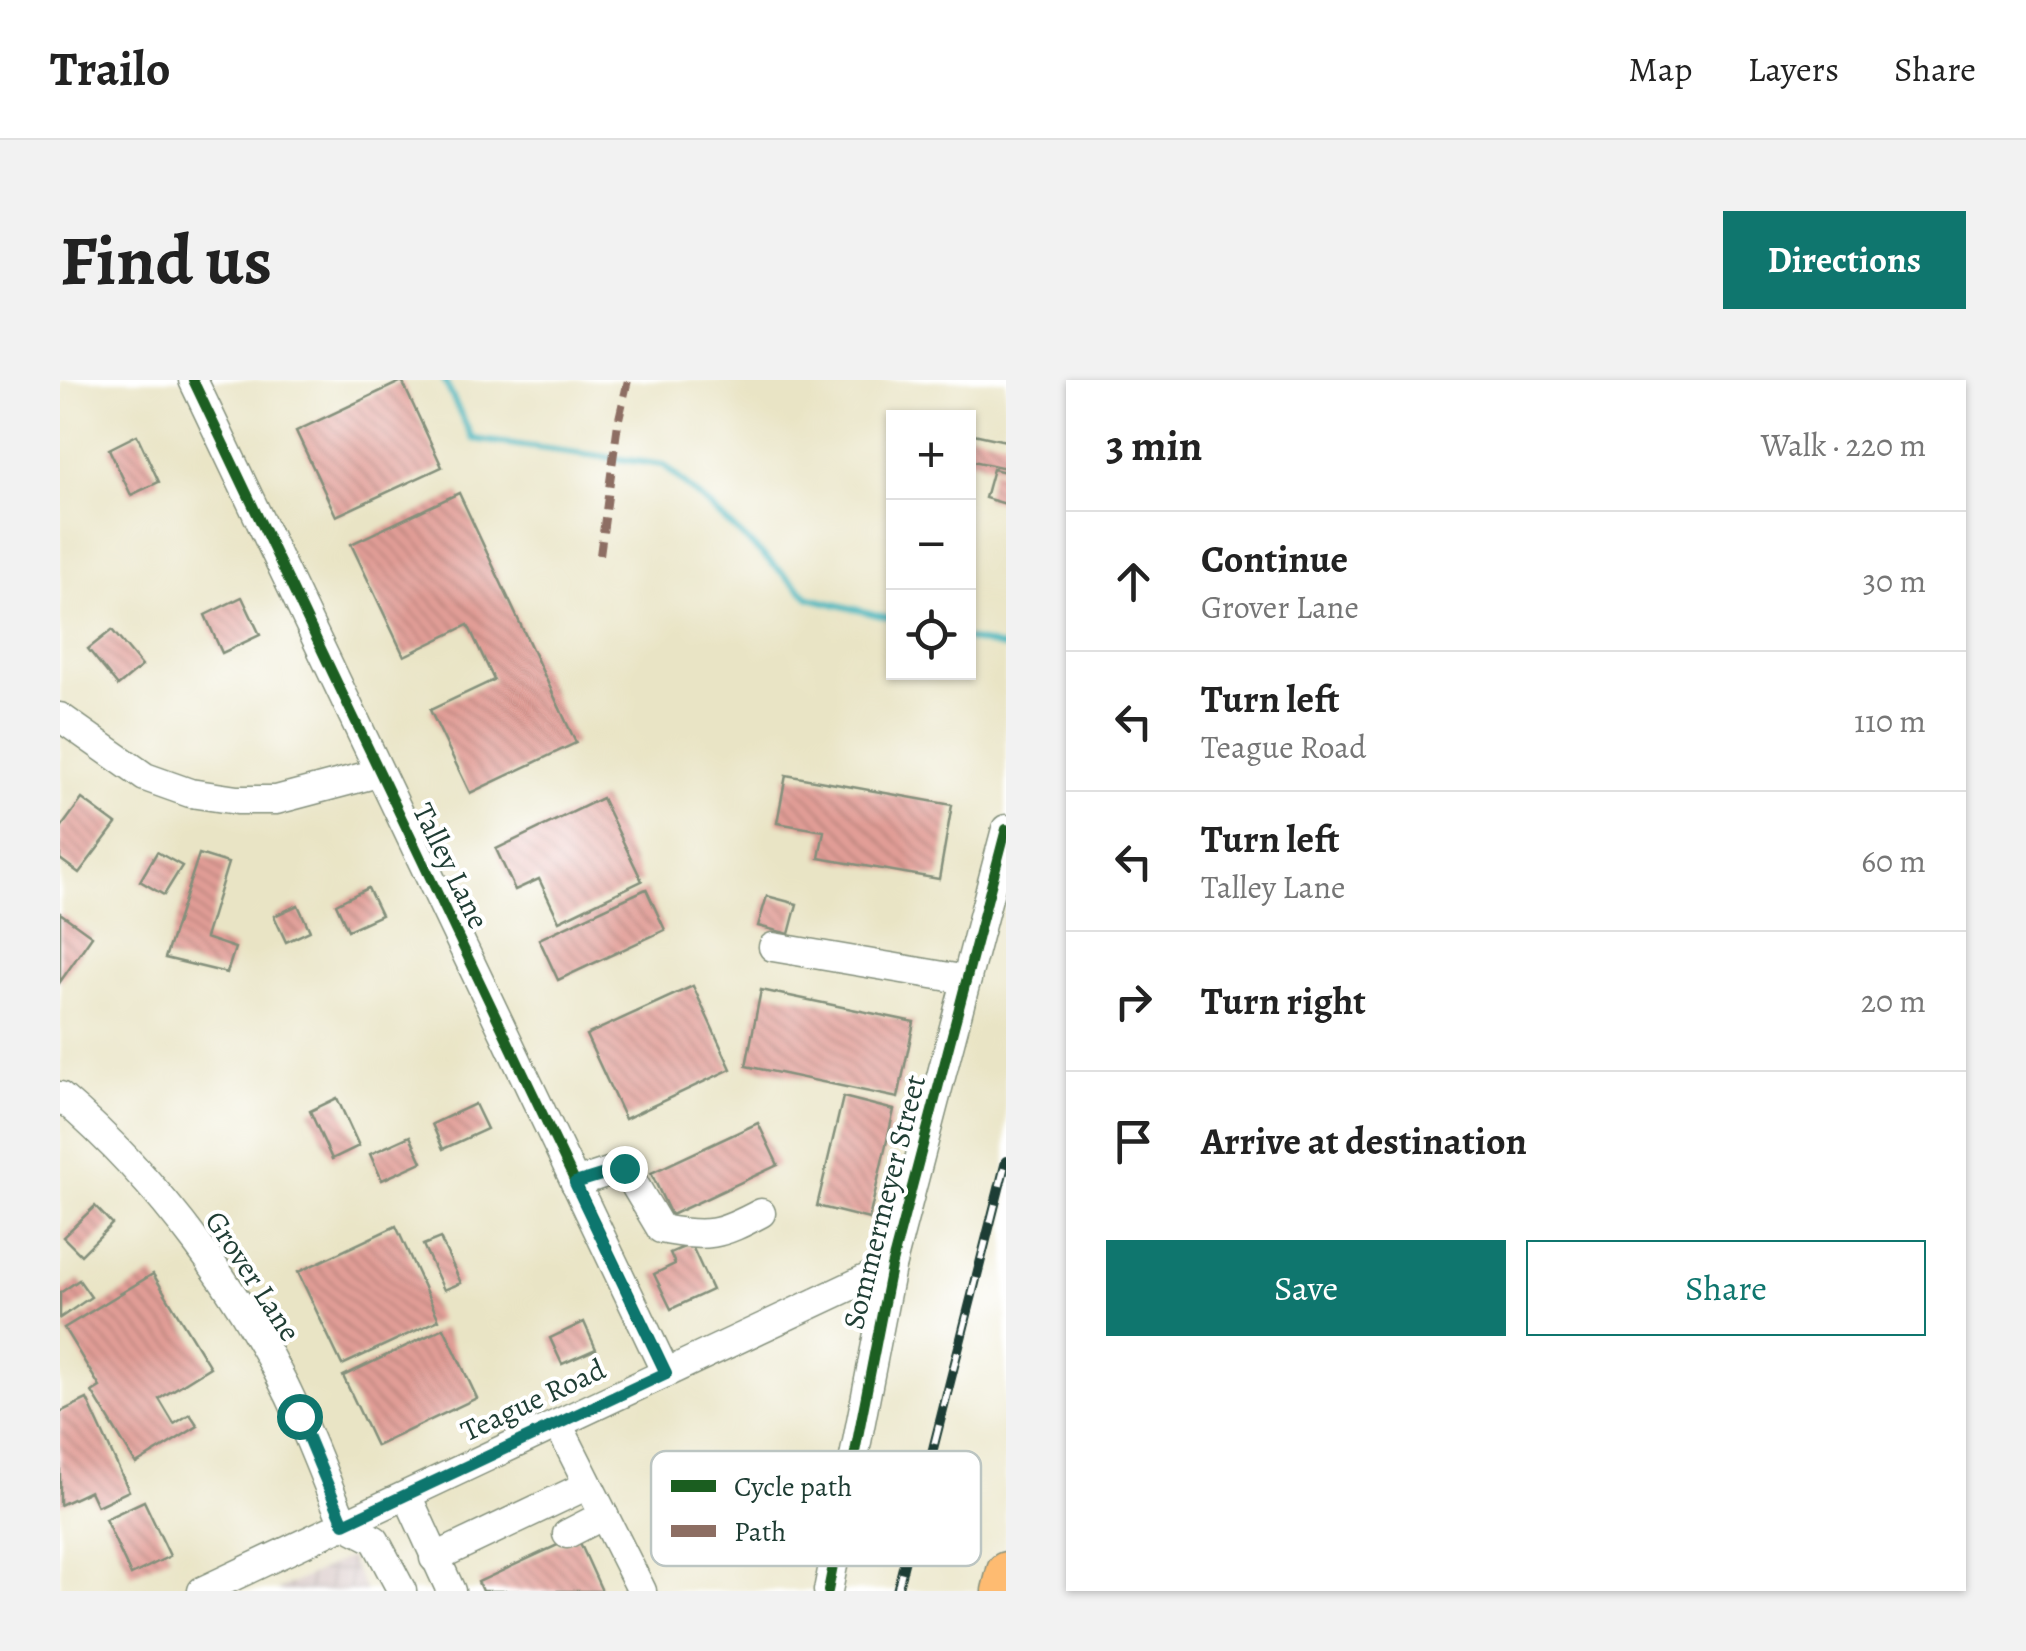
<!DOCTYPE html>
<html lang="en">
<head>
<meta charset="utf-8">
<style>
  :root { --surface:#fff; --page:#f2f2f2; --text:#222; --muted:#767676; --line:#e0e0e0; --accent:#0f766e }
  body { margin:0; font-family:Alegreya,serif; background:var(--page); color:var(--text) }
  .controls { position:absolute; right:30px; top:30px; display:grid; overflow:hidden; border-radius:0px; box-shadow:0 2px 8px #0004 }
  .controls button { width:90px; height:90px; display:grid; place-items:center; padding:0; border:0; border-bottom:2px solid var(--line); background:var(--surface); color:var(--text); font:50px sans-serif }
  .stop { position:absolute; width:30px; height:30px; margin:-22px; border:8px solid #0f766e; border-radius:50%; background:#fff }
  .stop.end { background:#0f766e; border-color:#fff; box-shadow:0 2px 10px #0008 }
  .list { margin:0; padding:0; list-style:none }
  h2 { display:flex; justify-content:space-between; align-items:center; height:130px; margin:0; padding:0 40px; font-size:42px }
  h2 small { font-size:32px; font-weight:400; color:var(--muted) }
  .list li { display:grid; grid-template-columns:65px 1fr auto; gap:30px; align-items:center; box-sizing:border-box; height:140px; padding:0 40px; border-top:2px solid var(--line) }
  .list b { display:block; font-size:38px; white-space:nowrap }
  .list p { margin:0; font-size:32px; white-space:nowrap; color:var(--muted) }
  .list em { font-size:32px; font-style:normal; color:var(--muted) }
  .actions { display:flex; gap:20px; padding:30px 40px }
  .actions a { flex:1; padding:22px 0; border:2px solid var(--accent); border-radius:0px; text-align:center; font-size:35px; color:var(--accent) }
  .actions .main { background:var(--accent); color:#fff }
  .icon { flex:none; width:55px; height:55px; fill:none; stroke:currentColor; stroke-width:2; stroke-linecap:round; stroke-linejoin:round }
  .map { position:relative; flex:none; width:946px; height:1211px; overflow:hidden; border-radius:0px }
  header { display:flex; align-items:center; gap:60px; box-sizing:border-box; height:140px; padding:0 50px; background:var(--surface); border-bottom:2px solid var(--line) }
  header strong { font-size:48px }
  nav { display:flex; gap:55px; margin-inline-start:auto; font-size:35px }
  .intro { display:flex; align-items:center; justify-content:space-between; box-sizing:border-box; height:240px; padding:0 60px }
  h1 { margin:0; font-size:70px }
  .button { padding:25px 45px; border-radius:0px; background:var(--accent); color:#fff; font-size:35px; font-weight:700 }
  main { display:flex; gap:60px; padding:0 60px }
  aside { flex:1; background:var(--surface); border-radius:0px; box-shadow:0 2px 8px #0004 }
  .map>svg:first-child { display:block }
</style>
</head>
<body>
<header>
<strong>Trailo</strong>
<nav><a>Map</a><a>Layers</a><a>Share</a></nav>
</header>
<div class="intro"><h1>Find us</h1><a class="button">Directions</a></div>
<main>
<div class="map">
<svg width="946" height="1211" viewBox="0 0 946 1211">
  <defs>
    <pattern id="industrial-grid" width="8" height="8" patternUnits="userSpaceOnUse" patternTransform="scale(2.5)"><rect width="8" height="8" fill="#d1bfbd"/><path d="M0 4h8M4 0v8" fill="none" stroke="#a99c9a"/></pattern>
    <pattern id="building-back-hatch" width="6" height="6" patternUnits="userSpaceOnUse" patternTransform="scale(2.5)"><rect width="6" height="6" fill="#e29e97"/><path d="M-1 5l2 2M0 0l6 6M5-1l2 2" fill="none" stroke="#b7827c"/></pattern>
  </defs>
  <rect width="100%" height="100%" fill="#fff"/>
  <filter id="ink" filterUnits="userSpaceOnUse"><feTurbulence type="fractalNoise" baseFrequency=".01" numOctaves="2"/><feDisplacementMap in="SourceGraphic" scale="20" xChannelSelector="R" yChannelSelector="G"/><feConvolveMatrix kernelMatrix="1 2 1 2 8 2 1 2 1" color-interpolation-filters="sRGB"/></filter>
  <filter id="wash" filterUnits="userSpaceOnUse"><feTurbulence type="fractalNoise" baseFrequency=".0048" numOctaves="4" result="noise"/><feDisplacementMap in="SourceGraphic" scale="40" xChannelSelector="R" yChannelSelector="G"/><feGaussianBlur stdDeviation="2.25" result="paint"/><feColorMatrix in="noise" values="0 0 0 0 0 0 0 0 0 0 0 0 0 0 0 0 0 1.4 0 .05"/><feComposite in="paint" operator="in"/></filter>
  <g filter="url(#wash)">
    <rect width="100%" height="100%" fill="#e9e4c5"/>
    <!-- industrial -->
    <path fill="url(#industrial-grid)" d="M289,1177l17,34h-90z"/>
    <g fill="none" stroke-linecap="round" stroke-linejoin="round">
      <!-- stream -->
      <g stroke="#47b6bd" stroke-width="6">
        <path d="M384,0l29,59 191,26 146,133 84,21"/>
        <path d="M908,259l38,9"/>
      </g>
    </g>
    <g id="blocks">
      <!-- building -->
      <g fill="url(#building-back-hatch)">
        <path d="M342,1l40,86 -106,49 -40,-85z"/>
        <path d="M909,53l37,8v27l-38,-8z"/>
        <path d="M77,55l22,47 -28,13 -22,-46z"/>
        <path d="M933,89l13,3v32l-21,-6z"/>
        <path d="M399,113l117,250 -106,50 -40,-83 64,-30 -26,-55 -64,31 -53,-112z"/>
        <path d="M182,217l18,38 -38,18 -17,-38z"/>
        <path d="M52,250l30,36 -24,20 -30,-37z"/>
        <path d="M726,395l166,30 -13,74 -120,-21 5,-27 -47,-8z"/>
        <path d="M542,418l40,83 -83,40 -20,-42 -24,11 -19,-41z"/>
        <path d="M22,419l34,25 -37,49 -19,-14v-30z"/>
        <path d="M97,472l25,14 -18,29 -24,-14z"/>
        <path d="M139,474l29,9 -23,75 30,10 -8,25 -62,-15z"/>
        <path d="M308,508l13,27 -33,15 -12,-26z"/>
        <path d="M586,509l19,41 -107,50 -19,-41z"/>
        <path d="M707,516l30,8 -8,30 -31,-8z"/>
        <path d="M238,525l12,26 -24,11 -12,-26z"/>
        <path d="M0,533l32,23 -32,46z"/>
        <path d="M633,606l38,83 -106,50 -39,-84z"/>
        <path d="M701,610l153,32 -16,76 -152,-32z"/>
        <path d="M783,717l51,13 -25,109 -52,-13z"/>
        <path d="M277,718l22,48 -27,13 -22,-48z"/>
        <path d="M415,724l12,25 -44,20 -11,-25z"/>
        <path d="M698,743l20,42 -107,50 -20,-42z"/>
        <path d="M350,756l12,26 -40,18 -12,-26z"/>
        <path d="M35,826l17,18 -31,31 -18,-18z"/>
        <path d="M336,846l43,94 -97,45 -44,-93z"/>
        <path d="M380,858l21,45 -17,7 -21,-45z"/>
        <path d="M631,864l21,46 -41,19 -17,-35 21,-10 -5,-11z"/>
        <path d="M93,894l57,93 -51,32 15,25 16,-10 8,12 -62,38 -44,-72 8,-5 -36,-59z"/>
        <path d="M19,900l12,17 -31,21v-25z"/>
        <path d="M524,942l12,27 -34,15 -12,-26z"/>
        <path d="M384,948l33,70 -101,48 -33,-70z"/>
        <path d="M27,1019l42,92 -32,15 -7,-15 -30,14v-93z"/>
        <path d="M84,1121l26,55 -39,19 -26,-56z"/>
        <path d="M517,1156l25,55h-120l-4,-9z"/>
      </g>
    </g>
  </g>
  <g filter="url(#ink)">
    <use href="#blocks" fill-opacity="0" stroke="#84907c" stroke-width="2.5"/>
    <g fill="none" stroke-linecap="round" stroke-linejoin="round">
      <defs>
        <g id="minor">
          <path d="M133,0l473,993"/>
          <path d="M0,337l85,60 45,16 47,7h39l102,-27"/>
          <path d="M713,567l194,33"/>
          <path d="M0,716c101,86 186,202 240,322 16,35 29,71 44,106l31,16 27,51"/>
          <path d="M515,803l49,-16 37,62c47,9 59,6 100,-16"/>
          <path d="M498,1044l84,167"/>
          <path d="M347,1115l44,96"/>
          <path d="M507,1154l37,-19"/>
          <path d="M374,1178l154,-73"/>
          <path d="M142,1211l689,-324"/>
          <path d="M768,1211l63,-324 115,-438"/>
        </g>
        <path id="major" d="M941,1211l5,-20"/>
      </defs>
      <!-- minor casing -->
      <use href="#minor" stroke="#84907c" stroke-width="31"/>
      <!-- major casing -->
      <use href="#major" stroke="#84907c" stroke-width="41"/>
      <!-- minor -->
      <use href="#minor" stroke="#fff" stroke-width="28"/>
      <!-- major -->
      <use href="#major" stroke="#febb71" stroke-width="38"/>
      <defs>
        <path id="rail" d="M837,1211l109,-430"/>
      </defs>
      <!-- rail casing -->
      <use href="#rail" stroke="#1f3d34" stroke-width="10"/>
      <!-- rail -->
      <use href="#rail" stroke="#fff" stroke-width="6" stroke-dasharray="19" stroke-linecap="butt"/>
      <!-- quiet -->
      <path stroke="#8d6e63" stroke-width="8" stroke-dasharray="15 8" stroke-linecap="butt" d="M540,175l18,-132 10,-43"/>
      <defs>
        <g id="cycleway">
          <path d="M133,0l473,993"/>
          <path d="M768,1211l63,-324 115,-438"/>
        </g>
      </defs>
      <!-- cycleway casing -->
      <use href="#cycleway" stroke="#fff" stroke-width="16"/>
      <!-- cycleway -->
      <use href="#cycleway" stroke="#1b5e20" stroke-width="10"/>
    </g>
  </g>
  <g fill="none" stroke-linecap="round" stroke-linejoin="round" filter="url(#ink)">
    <!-- route -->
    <path stroke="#0f766e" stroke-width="12" d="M239,1036l45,108 322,-151 -91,-190 49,-15"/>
  </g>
  <g text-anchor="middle" stroke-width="8" stroke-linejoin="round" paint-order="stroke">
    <!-- street labels -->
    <g font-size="30" fill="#1f3d34" stroke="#fff">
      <text transform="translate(391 486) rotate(64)" y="10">Talley Lane</text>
      <text transform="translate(824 822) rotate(-76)" y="10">Sommermeyer Street</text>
      <text transform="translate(193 896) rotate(57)" y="10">Grover Lane</text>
      <text transform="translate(473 1020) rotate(-25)" y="10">Teague Road</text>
    </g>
  </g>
  <!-- legend -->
  <rect x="591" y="1071" width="330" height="115" rx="15" fill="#fff" stroke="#bcc5c2" stroke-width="2.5"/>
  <rect x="611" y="1100" width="45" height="12" fill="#1b5e20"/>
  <rect x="611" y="1145" width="45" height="12" fill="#8d6e63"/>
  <g font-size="28" fill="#1f3d34">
    <text x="674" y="1116">Cycle path</text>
    <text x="674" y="1161">Path</text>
  </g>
</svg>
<div class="controls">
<button>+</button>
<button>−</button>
<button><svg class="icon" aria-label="locate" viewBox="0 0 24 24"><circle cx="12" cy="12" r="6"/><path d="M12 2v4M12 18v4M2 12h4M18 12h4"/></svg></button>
</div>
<div class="stop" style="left:239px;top:1036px"></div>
<div class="stop end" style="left:564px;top:788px"></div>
</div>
<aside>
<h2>3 min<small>Walk · 220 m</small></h2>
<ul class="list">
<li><svg class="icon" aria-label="ahead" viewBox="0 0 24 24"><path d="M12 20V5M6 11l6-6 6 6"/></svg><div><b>Continue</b><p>Grover Lane</p></div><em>30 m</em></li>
<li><svg class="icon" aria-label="left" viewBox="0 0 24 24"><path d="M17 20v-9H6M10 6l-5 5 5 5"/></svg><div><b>Turn left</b><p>Teague Road</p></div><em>110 m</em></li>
<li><svg class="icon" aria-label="left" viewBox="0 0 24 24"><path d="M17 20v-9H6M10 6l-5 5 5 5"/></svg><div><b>Turn left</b><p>Talley Lane</p></div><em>60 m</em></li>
<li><svg class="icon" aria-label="right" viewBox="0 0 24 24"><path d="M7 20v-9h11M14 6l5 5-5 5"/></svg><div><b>Turn right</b></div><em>20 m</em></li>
<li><svg class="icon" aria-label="arrive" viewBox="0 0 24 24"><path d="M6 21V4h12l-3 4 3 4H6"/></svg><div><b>Arrive at destination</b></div></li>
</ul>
<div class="actions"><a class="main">Save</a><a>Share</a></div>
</aside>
</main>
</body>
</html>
